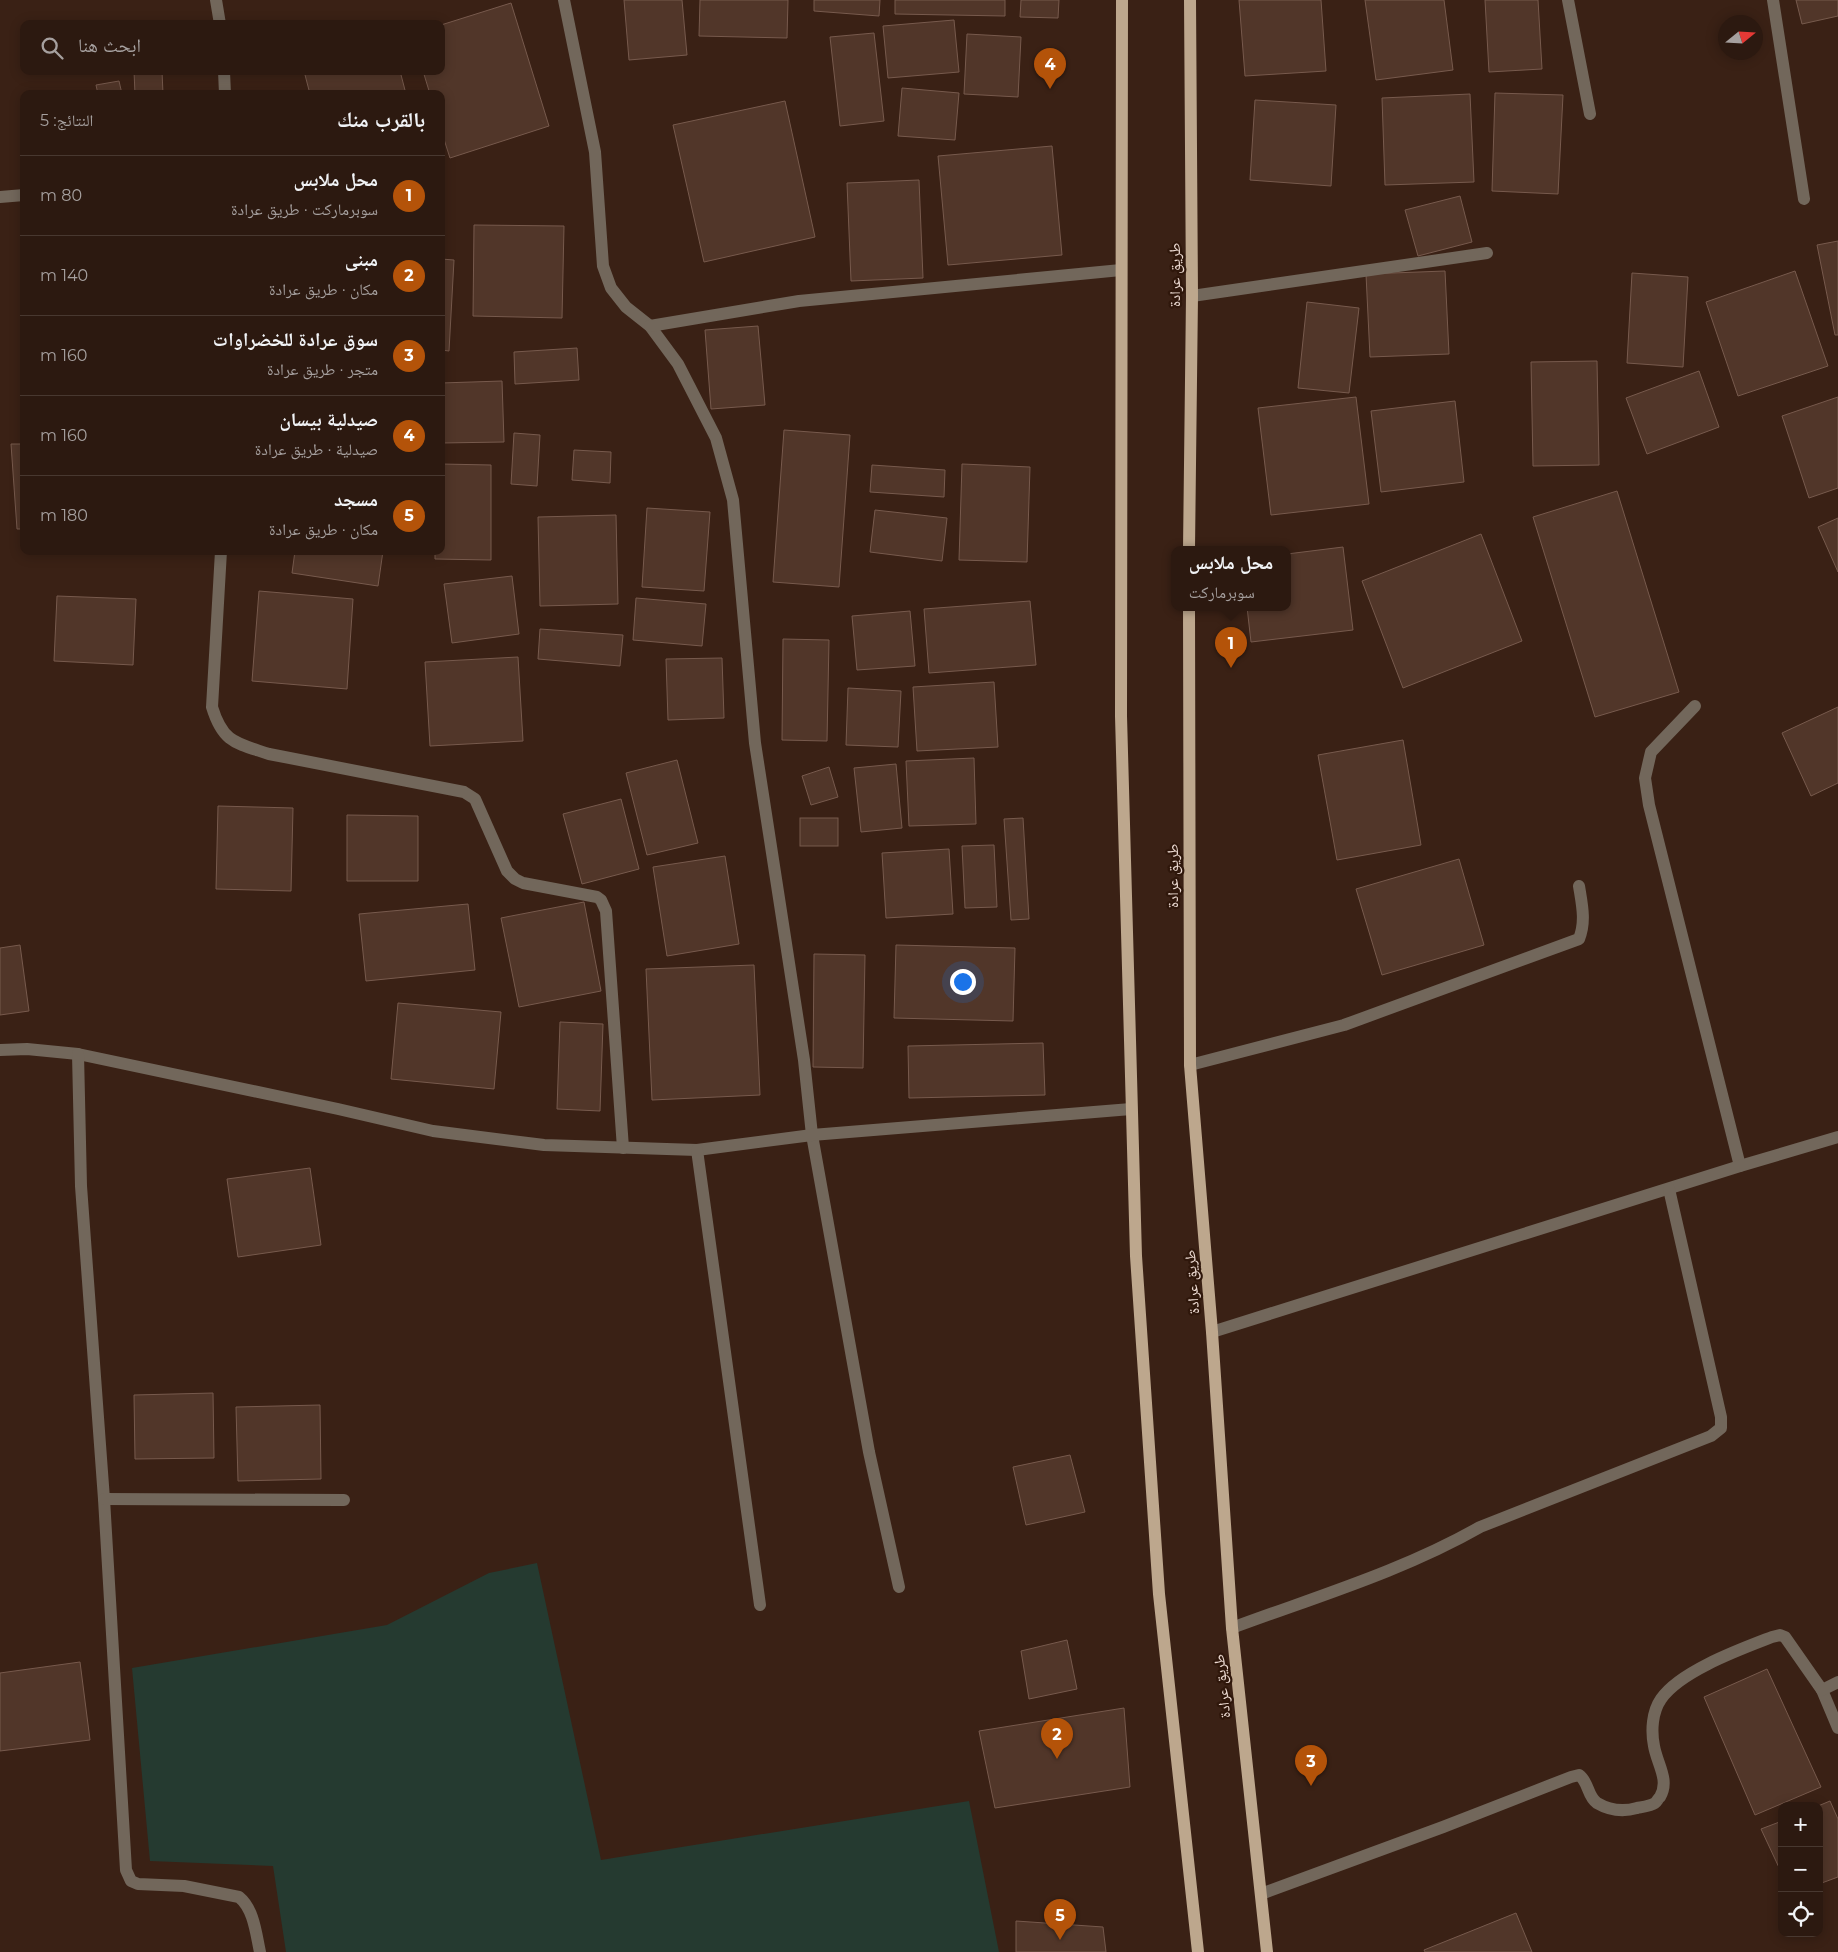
<!DOCTYPE html>
<html lang="ar">
<head>
<meta charset="utf-8">
<style>
  :root { --surface:#2c1910; --page:#342219; --text:#f1f3f6; --muted:#a6a09f; --line:#483830; --accent:#b45309 }
  body { margin:0; font-family:Montserrat,"Noto Naskh Arabic",sans-serif; background:var(--page); color:var(--text); direction:rtl }
  .controls { position:absolute; right:15px; bottom:15px; display:grid; overflow:hidden; border-radius:10px; box-shadow:0 2px 12px #0003 }
  .controls button { width:45px; height:45px; display:grid; place-items:center; padding:0; border:0; border-bottom:1px solid var(--line); background:var(--surface); color:var(--text); font:25px sans-serif }
  .compass { position:absolute; left:1718px; top:15px; width:45px; height:45px; border-radius:50%; background:var(--surface); box-shadow:0 2px 12px #0003; rotate:72deg }
  .you { position:absolute; left:962px; top:981px; width:18px; height:18px; margin:-12px; border:4px solid #fff; border-radius:50%; background:#1a73e8; box-shadow:0 0 0 8px #1a73e833 }
  .badge { display:grid; place-items:center; width:32px; height:32px; border-radius:50%; background:var(--accent); color:#fff; font-size:16px; font-weight:700 }
  .pin { position:absolute; translate:-50% -41px; filter:drop-shadow(0 1px 2px #0008) }
  .pin::after { content:''; position:absolute; top:26px; width:18px; height:15px; background:inherit; clip-path:polygon(0 0,100% 0,50% 100%) }
  .popup { position:absolute; left:1171px; top:546px; width:120px; height:65px; box-sizing:border-box; display:grid; place-content:center; border-radius:10px; background:var(--surface); filter:drop-shadow(0 1px 4px #0005); font-size:16px; white-space:nowrap; color:var(--muted) }
  .popup b { font-size:19px; color:var(--text) }
  .popup::after { content:''; position:absolute; left:50%; top:100%; margin-left:-10px; border:10px solid transparent; border-top-color:var(--surface) }
  .list { margin:0; padding:0; list-style:none }
  h2 { display:flex; justify-content:space-between; align-items:center; height:65px; margin:0; padding:0 20px; font-size:21px }
  h2 small { font-size:16px; font-weight:400; color:var(--muted) }
  .list li { display:grid; grid-template-columns:32px 1fr auto; gap:15px; align-items:center; box-sizing:border-box; height:80px; padding:0 20px; border-top:1px solid var(--line) }
  .list b { display:block; font-size:19px; white-space:nowrap }
  .list p { margin:0; font-size:16px; white-space:nowrap; color:var(--muted) }
  .list em { font-size:16px; font-style:normal; color:var(--muted) }
  .icon { flex:none; width:28px; height:28px; fill:none; stroke:currentColor; stroke-width:2; stroke-linecap:round; stroke-linejoin:round }
  .map { position:relative; flex:none; width:1838px; height:1952px; overflow:hidden; direction:ltr }
  .search { position:absolute; background:var(--surface); box-shadow:0 2px 12px #0003; left:20px; top:20px; width:425px; height:55px; display:flex; align-items:center; gap:12px; box-sizing:border-box; padding:0 18px; border-radius:10px; color:var(--muted); font-size:19px }
  .panel { position:absolute; background:var(--surface); box-shadow:0 2px 12px #0003; left:20px; top:90px; width:425px; height:465px; border-radius:10px; direction:rtl }
  .map>svg:first-child { display:block }
</style>
</head>
<body>
<div class="map">
<svg width="1838" height="1952" viewBox="0 0 1838 1952">
  <rect width="100%" height="100%" fill="#3a2115"/>
  <!-- green -->
  <path fill="#253a30" d="M537,1563l64,297 368,-59 30,151h-713l-13,-86 -123,-5 -18,-193 255,-43 102,-52z"/>
  <!-- building -->
  <g fill="#513629" stroke="#775a4d">
    <path d="M624,0h58l5,55 -58,5z"/>
    <path d="M700,0h88l-1,38 -88,-2z"/>
    <path d="M814,0h66l-1,16 -65,-5z"/>
    <path d="M895,0h110v16l-110,-2z"/>
    <path d="M1021,0h38l-1,18 -38,-1z"/>
    <path d="M1239,0h82l5,71 -81,5z"/>
    <path d="M1365,0h79l9,70 -77,10z"/>
    <path d="M1485,0h53l4,69 -53,3z"/>
    <path d="M1796,0h42v16l-36,8z"/>
    <path d="M511,3l38,123 -99,32 -9,-28v-36h-11l-7,-23h18v-46z"/>
    <path d="M954,20l5,52 -71,6 -5,-52z"/>
    <path d="M874,33l10,88 -44,5 -10,-89z"/>
    <path d="M967,34l54,3 -3,60 -54,-3z"/>
    <path d="M134,71h28l1,23h-28z"/>
    <path d="M304,71h96l6,23h-96z"/>
    <path d="M119,81l3,13h-24l-2,-9z"/>
    <path d="M902,88l57,5 -4,47 -57,-4z"/>
    <path d="M1495,93l68,2 -5,99 -66,-3z"/>
    <path d="M1470,94l4,88 -89,3 -3,-87z"/>
    <path d="M1255,100l81,5 -5,81 -81,-6z"/>
    <path d="M785,101l30,136 -111,25 -31,-137z"/>
    <path d="M1052,146l10,109 -114,10 -10,-109z"/>
    <path d="M919,180l4,98 -72,3 -4,-98z"/>
    <path d="M1460,196l12,46 -54,14 -13,-46z"/>
    <path d="M474,225l90,1 -2,92 -89,-2z"/>
    <path d="M1838,241v94h-3l-18,-90z"/>
    <path d="M441,259l13,1 -5,91 -8,-1z"/>
    <path d="M1445,271l4,83 -79,3 -4,-83z"/>
    <path d="M1795,271l33,95 -90,30 -32,-94z"/>
    <path d="M1632,273l56,4 -5,90 -56,-4z"/>
    <path d="M1307,302l52,6 -10,85 -51,-5z"/>
    <path d="M758,326l7,79 -54,4 -6,-79z"/>
    <path d="M577,348l2,32 -64,4 -1,-32z"/>
    <path d="M1597,361l2,104 -66,1 -2,-104z"/>
    <path d="M1699,371l20,56 -72,27 -21,-56z"/>
    <path d="M502,381l2,61 -63,1v-60z"/>
    <path d="M1356,397l13,107 -98,11 -13,-107z"/>
    <path d="M1838,397v91l-29,10 -27,-82z"/>
    <path d="M1455,401l9,81 -83,10 -10,-81z"/>
    <path d="M784,430l66,5 -11,152 -66,-5z"/>
    <path d="M514,433l26,2 -3,51 -26,-2z"/>
    <path d="M11,444h13v85h-7z"/>
    <path d="M574,450l37,2 -1,31 -38,-3z"/>
    <path d="M441,464l50,1v95l-56,-1v-8h6z"/>
    <path d="M962,464l68,3 -3,95 -68,-2z"/>
    <path d="M872,465l73,5 -1,27 -74,-5z"/>
    <path d="M1617,491l62,201 -84,25 -62,-200z"/>
    <path d="M647,508l63,4 -6,79 -62,-4z"/>
    <path d="M875,510l72,8 -5,43 -72,-9z"/>
    <path d="M616,515l2,89 -78,2 -2,-89z"/>
    <path d="M1838,518v54l-20,-45z"/>
    <path d="M1481,534l41,107 -119,47 -41,-107z"/>
    <path d="M1343,547l10,83 -102,12 -4,-35h40v-53z"/>
    <path d="M295,551h88l-5,35 -86,-13z"/>
    <path d="M512,576l7,58 -67,9 -8,-59z"/>
    <path d="M259,591l94,8 -6,90 -95,-8z"/>
    <path d="M57,596l79,3 -3,66 -79,-4z"/>
    <path d="M636,598l70,6 -4,42 -69,-6z"/>
    <path d="M1030,601l6,64 -107,8 -5,-64z"/>
    <path d="M910,611l5,55 -58,4 -5,-54z"/>
    <path d="M540,629l83,6 -3,31 -82,-7z"/>
    <path d="M783,639l46,1 -2,101 -45,-1z"/>
    <path d="M518,657l5,84 -93,5 -5,-84z"/>
    <path d="M722,658l2,60 -56,2 -2,-61z"/>
    <path d="M994,682l4,65 -81,4 -4,-64z"/>
    <path d="M848,688l53,3 -3,56 -52,-2z"/>
    <path d="M1838,707v76l-27,13 -29,-63z"/>
    <path d="M1403,740l18,105 -84,15 -19,-105z"/>
    <path d="M974,758l2,66 -67,2 -3,-65z"/>
    <path d="M677,760l21,83 -51,12 -21,-82z"/>
    <path d="M896,764l6,64 -41,4 -7,-64z"/>
    <path d="M829,767l9,30 -27,8 -9,-29z"/>
    <path d="M621,799l18,70 -57,15 -19,-70z"/>
    <path d="M218,806l75,2 -2,83 -75,-2z"/>
    <path d="M347,815l71,1v65h-71z"/>
    <rect x="800" y="818" width="38" height="28"/>
    <path d="M1023,818l6,101 -18,1 -7,-101z"/>
    <path d="M994,845l3,62 -32,1 -3,-62z"/>
    <path d="M949,849l4,65 -67,4 -4,-65z"/>
    <path d="M725,856l14,88 -72,12 -14,-89z"/>
    <path d="M1459,859l25,86 -102,30 -26,-86z"/>
    <path d="M584,902l17,89 -82,16 -18,-89z"/>
    <path d="M468,904l7,66 -109,11 -7,-67z"/>
    <path d="M20,945l9,66 -29,4v-67z"/>
    <path d="M896,945l119,3 -2,73 -119,-3z"/>
    <path d="M814,954l51,1 -2,113 -50,-1z"/>
    <path d="M754,965l6,130 -108,5 -6,-131z"/>
    <path d="M398,1003l103,9 -7,77 -103,-10z"/>
    <path d="M560,1022l43,2 -3,87 -43,-2z"/>
    <path d="M1043,1043l2,52 -136,3 -1,-52z"/>
    <path d="M310,1168l11,77 -83,12 -11,-78z"/>
    <path d="M213,1393l1,65 -79,1 -1,-64z"/>
    <path d="M320,1405l1,74 -83,2 -2,-74z"/>
    <path d="M1070,1455l15,57 -59,13 -13,-58z"/>
    <path d="M1067,1640l10,49 -48,10 -8,-48z"/>
    <path d="M80,1662l10,78 -90,11v-78z"/>
    <path d="M1767,1669l54,118 -66,28 -51,-118z"/>
    <path d="M1124,1708l6,79 -135,21 -16,-77z"/>
    <path d="M1830,1801l8,18v58l-19,7 -1,-78z"/>
    <path d="M1782,1821v53l-21,-45z"/>
    <path d="M1516,1913l16,39h-107l-1,-2z"/>
    <path d="M1016,1921l87,6 3,25h-90z"/>
  </g>
  <g fill="none" stroke-linecap="round" stroke-linejoin="round">
    <!-- minor -->
    <g stroke="#72675b" stroke-width="12">
      <path d="M216,0l4,24"/>
      <path d="M564,0l31,152 8,114 8,22 15,19 24,19 28,38 38,74 17,62 22,243 49,317 8,75 57,317 30,135"/>
      <path d="M1568,0l22,114"/>
      <path d="M1773,0l31,199"/>
      <path d="M224,71l1,23"/>
      <path d="M0,197l24,-2"/>
      <path d="M1192,296l295,-43"/>
      <path d="M650,326l149,-25 322,-31"/>
      <path d="M221,551l-9,156c11,36 24,36 57,47l195,38 11,7 32,72 8,8 8,4 74,14 4,3 5,11 17,237"/>
      <path d="M1695,706l-44,46 -6,26 4,27 91,361"/>
      <path d="M0,1050l27,-1 51,5 260,55 95,22 111,14 153,5 115,-15 319,-26"/>
      <path d="M78,1054l3,132 23,313 22,371 5,11 7,3 46,2 55,11c15,12 17,37 21,55"/>
      <path d="M1190,1065l154,-40 235,-86c7,-18 3,-34 0,-53"/>
      <path d="M697,1150l63,455"/>
      <path d="M1212,1332l528,-166 98,-29"/>
      <path d="M104,1499l240,1"/>
      <path d="M1232,1628c83,-31 171,-57 248,-101l231,-91 10,-8v-11l-52,-228"/>
      <path d="M1822,1690l16,38"/>
      <path d="M1261,1894l182,-67 128,-50 8,-2c10,7 8,21 18,28 12,7 26,9 40,5 5,-1 14,-2 18,-5 1,0 4,-6 5,-6 10,-17 -3,-33 -6,-51 -3,-15 -2,-34 7,-47 19,-28 80,-50 111,-62l8,-2 5,2 37,53 16,-8"/>
    </g>
    <!-- major -->
    <g stroke="#bda78d" stroke-width="12">
      <path d="M1122,0l-1,716 15,540 23,338 39,358"/>
      <path d="M1189,549l3,-253 -2,-296"/>
      <path d="M1189,607l1,458 22,267 20,296 35,324"/>
    </g>
  </g>
  <g text-anchor="middle" stroke-width="4.5" stroke-linejoin="round" paint-order="stroke">
    <!-- street labels -->
    <g font-size="15" fill="#ebd9d1" stroke="#2f170b">
      <text transform="translate(1175 275) rotate(-90)" y="5">طريق عرادة</text>
      <text transform="translate(1173 876) rotate(-90)" y="5">طريق عرادة</text>
      <text transform="translate(1192 1282) rotate(-94)" y="5">طريق عرادة</text>
      <text transform="translate(1222 1686) rotate(-96)" y="5">طريق عرادة</text>
    </g>
  </g>
</svg>
<div class="controls">
<button>+</button>
<button>−</button>
<button><svg class="icon" aria-label="locate" viewBox="0 0 24 24"><circle cx="12" cy="12" r="6"/><path d="M12 2v4M12 18v4M2 12h4M18 12h4"/></svg></button>
</div>
<svg class="compass" viewBox="-18 -18 36 36"><path d="M0-13l5 13h-10z" fill="#e53935"/><path d="M0 13l5-13h-10z" fill="#a6a09f"/></svg>
<div class="you"></div>
<div class="pin badge" style="left:1231px;top:668px">1</div>
<div class="popup"><b>محل ملابس</b>سوبرماركت</div>
<div class="pin badge" style="left:1057px;top:1759px">2</div>
<div class="pin badge" style="left:1311px;top:1786px">3</div>
<div class="pin badge" style="left:1050px;top:89px">4</div>
<div class="pin badge" style="left:1060px;top:1940px">5</div>
<div class="search"><svg class="icon" aria-label="search" viewBox="0 0 24 24"><circle cx="10" cy="10" r="6"/><path d="M15 15l6 6"/></svg>ابحث هنا</div>
<section class="panel">
<h2>بالقرب منك<small>النتائج: 5</small></h2>
<ul class="list">
<li><span class="badge">1</span><div><b>محل ملابس</b><p>سوبرماركت · طريق عرادة</p></div><em>80 m</em></li>
<li><span class="badge">2</span><div><b>مبنى</b><p>مكان · طريق عرادة</p></div><em>140 m</em></li>
<li><span class="badge">3</span><div><b>سوق عرادة للخضراوات</b><p>متجر · طريق عرادة</p></div><em>160 m</em></li>
<li><span class="badge">4</span><div><b>صيدلية بيسان</b><p>صيدلية · طريق عرادة</p></div><em>160 m</em></li>
<li><span class="badge">5</span><div><b>مسجد</b><p>مكان · طريق عرادة</p></div><em>180 m</em></li>
</ul>
</section>
</div>
</body>
</html>
